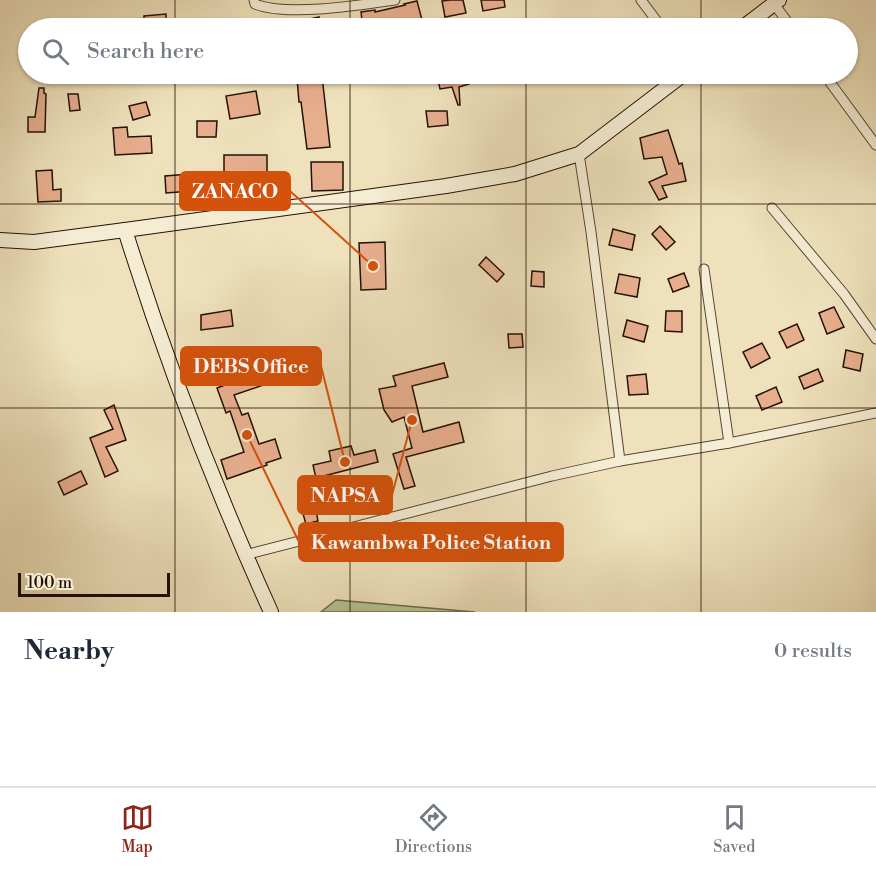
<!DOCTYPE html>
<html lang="en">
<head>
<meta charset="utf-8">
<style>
  :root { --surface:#fff; --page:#f6f6f7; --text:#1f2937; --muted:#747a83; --line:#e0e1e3; --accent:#8f2418 }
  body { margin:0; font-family:"Libre Bodoni",serif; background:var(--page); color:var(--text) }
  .scale { position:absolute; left:18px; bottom:15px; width:152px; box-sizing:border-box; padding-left:6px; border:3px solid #251106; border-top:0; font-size:16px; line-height:21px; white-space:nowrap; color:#251106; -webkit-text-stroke:4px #f4ecd3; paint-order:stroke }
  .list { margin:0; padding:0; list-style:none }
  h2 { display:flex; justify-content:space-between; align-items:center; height:78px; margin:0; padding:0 24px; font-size:26px }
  h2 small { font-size:20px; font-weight:400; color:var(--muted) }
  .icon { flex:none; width:33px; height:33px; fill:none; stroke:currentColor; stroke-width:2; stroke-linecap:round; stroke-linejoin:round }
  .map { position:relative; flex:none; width:876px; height:612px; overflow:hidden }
  .search { position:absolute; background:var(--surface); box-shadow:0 2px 4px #0004; left:18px; right:18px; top:18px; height:66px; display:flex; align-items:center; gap:15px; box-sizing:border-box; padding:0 21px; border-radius:33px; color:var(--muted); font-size:22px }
  .sheet { height:174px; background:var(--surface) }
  nav { display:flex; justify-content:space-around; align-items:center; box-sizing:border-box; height:84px; border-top:2px solid var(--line); background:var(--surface); font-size:16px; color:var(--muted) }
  nav a { display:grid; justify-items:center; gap:3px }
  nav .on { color:var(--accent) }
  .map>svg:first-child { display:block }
</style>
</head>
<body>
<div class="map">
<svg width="876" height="612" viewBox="0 0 876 612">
  <rect width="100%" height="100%" fill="#eee1bb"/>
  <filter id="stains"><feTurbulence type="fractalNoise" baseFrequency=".00333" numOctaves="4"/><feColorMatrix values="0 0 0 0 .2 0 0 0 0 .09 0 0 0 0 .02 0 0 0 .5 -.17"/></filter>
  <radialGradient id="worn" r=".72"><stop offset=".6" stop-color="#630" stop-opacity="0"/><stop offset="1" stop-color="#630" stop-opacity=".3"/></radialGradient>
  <!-- green -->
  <path fill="#b5c393" stroke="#6d6a4c" stroke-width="1.5" d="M336,600l139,12h-154z"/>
  <!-- building -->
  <g fill="#e7ae8d" stroke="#251106" stroke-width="1.5">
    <path d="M450,0h13l3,13 -21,4 -3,-16z"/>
    <path d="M481,0h23l1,7 -22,4z"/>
    <path d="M417,1l5,19 -47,8h-12l-2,-16 14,-2v2l30,-7 -1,-1z"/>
    <path d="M166,14v12l-59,2 -1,-8 38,-1v-3z"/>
    <path d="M319,17l2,11h-14l-2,-8z"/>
    <path d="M437,74h31l1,10 -10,3 1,18h-2l-6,-18 -12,2z"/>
    <path d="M322,76l8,71 -23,2 -6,-47h-2l-2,-24z"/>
    <path d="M39,88h5v5l2,1 -1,38h-17v-15h7z"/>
    <path d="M256,91l4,23 -30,5 -4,-23z"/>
    <path d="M68,94h10l2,16 -10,1z"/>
    <path d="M146,102l4,13 -17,5 -4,-14z"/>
    <path d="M426,111h21l1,14 -20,2z"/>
    <path d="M197,121h20l-1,16h-19z"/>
    <path d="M127,127l1,10 23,-1 1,17 -37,2 -2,-27z"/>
    <path d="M668,130l11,34 3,-1 4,18 -24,5 5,11 -8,3 -10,-18 18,-8 -5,-17 -18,2 -4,-21z"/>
    <rect x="224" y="155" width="43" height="31"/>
    <path d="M311,162h32v28l-31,1z"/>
    <path d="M52,170l1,20 8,-1v12l-23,1 -2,-31z"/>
    <path d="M190,174l1,17 -25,2 -1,-17z"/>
    <path d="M660,226l15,16 -9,8 -14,-16z"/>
    <path d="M613,229l22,6 -3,15 -23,-5z"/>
    <path d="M385,242l1,47 -25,1 -2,-47z"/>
    <path d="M486,257l18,17 -7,8 -18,-17z"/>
    <path d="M532,271l12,1v15l-13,-1z"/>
    <path d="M684,273l5,13 -16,6 -5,-13z"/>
    <path d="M619,274l21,4 -3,19 -22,-4z"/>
    <path d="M834,307l10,20 -17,7 -8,-21z"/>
    <path d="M231,310l2,16 -32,4v-15z"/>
    <path d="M666,311h16v21l-17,-1z"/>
    <path d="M627,320l21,6 -4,16 -21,-6z"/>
    <path d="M797,324l7,16 -17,8 -8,-16z"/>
    <path d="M508,334h14l1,13 -14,1z"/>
    <path d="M762,343l8,15 -19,10 -8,-16z"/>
    <path d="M846,350l17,4 -3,17 -17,-4z"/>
    <path d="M284,359l6,17 -56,19 8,20 6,-2 11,31 16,-5 6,19 -15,5 1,2 -40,14 -6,-19 23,-8 -14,-41 -4,2 -9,-25 48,-18 -1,-4z"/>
    <path d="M444,363l4,14 -36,9 11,46 36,-10 5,20 -58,15 9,29 -11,3 -11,-35 19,-6 -8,-31 -12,5 -8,-12 -5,-21 17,-3 -3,-10z"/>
    <path d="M818,369l5,12 -19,8 -5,-12z"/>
    <path d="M646,374l2,20 -19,1 -2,-19z"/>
    <path d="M776,387l6,15 -20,8 -6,-14z"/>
    <path d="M114,405l12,35 -20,7 12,24 -13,6 -15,-39 23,-9 -9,-19z"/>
    <path d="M351,446l3,9 21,-5 3,12 -62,16 -3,-13 18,-4 -2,-10z"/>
    <path d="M81,471l6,13 -23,11 -6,-13z"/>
    <path d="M315,505l3,16 -12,3 -5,-17z"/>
  </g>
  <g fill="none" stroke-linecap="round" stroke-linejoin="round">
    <defs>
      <g id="street">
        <path d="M254,0l1,4c32,13 106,1 140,-4"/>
        <path d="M641,0l21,28"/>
        <path d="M774,4l18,24"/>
        <path d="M824,74l52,71"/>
        <path d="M579,154l12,78 29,229"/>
        <path d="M772,208l72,86 32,45"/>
        <path d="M704,269l25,174"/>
        <path d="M245,555l307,-79 68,-15 109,-18 147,-30"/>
      </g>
      <g id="secondary">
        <path d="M742,28l37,-28"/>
        <path d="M125,230c41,132 89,256 146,382"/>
        <path d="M0,240l34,2 91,-12 321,-44 69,-12 64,-20 105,-80"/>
      </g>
    </defs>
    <!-- street casing -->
    <use href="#street" stroke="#574533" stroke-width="11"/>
    <!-- secondary casing -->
    <use href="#secondary" stroke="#251106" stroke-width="16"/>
    <!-- street -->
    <use href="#street" stroke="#f4ecd3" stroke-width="9"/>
    <!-- secondary -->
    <use href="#secondary" stroke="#f4ecd3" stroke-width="14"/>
  </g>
  <!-- grid -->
  <path fill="none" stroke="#251106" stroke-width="1.5" stroke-opacity="0.55" d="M175,0v28M350,0v28M526,0v28M701,0v28M175,74v538M350,74v538M526,74v538M701,74v538M0,204h876M0,408h876"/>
  <!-- callouts -->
  <path fill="none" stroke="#d4520b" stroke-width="2" d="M373 266L290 191M345 462L321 366M412 420L392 495M247 435L299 542"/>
  <g fill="#d4520b" stroke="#f4ecd3" stroke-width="2">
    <circle cx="373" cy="266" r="6"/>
    <circle cx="345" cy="462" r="6"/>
    <circle cx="412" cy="420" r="6"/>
    <circle cx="247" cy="435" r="6"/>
  </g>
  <g fill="#d4520b" stroke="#d4520b" stroke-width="2">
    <rect x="180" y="172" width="110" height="38" rx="6"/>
    <rect x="181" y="347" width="140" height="38" rx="6"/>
    <rect x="298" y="476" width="94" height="38" rx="6"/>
    <rect x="299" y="523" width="264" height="38" rx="6"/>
  </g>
  <g font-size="20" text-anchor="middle" font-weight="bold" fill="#fff">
    <text x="235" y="198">ZANACO</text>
    <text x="251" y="373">DEBS Office</text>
    <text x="345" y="502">NAPSA</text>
    <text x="431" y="549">Kawambwa Police Station</text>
  </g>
  <rect width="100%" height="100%" filter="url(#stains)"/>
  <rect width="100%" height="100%" fill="url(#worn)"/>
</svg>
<div class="scale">100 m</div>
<div class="search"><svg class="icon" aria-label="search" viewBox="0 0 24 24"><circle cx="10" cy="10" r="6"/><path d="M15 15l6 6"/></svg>Search here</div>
</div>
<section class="sheet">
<h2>Nearby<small>0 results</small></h2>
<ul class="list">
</ul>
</section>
<nav>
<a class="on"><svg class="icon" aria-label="map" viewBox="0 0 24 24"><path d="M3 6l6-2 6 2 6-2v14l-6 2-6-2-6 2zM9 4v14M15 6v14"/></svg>Map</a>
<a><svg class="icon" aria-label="directions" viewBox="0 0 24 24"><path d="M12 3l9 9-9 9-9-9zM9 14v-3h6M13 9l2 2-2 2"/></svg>Directions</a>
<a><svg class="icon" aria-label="saved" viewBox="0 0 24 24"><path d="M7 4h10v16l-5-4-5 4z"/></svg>Saved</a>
</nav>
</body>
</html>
